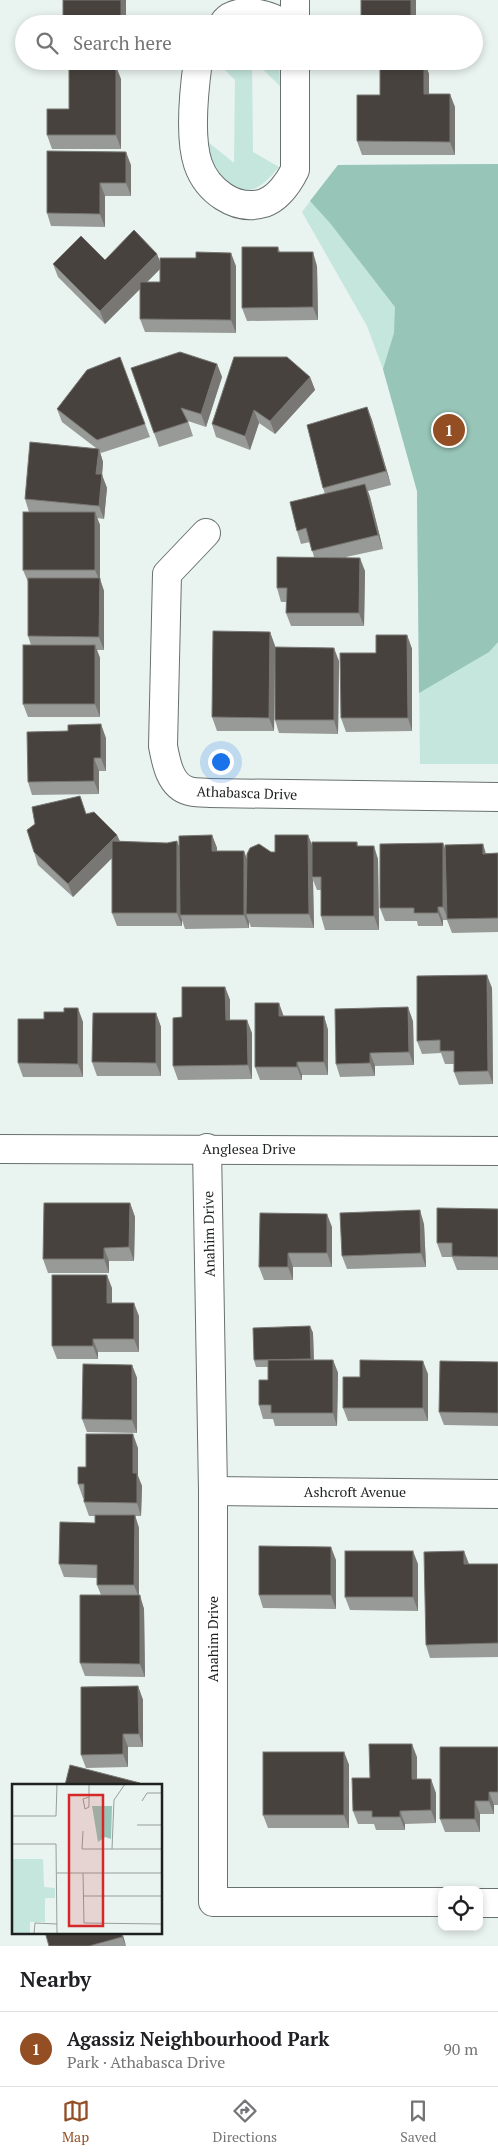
<!DOCTYPE html>
<html lang="en">
<head>
<meta charset="utf-8">
<style>
  :root { --surface:#fff; --page:#f2f2f2; --text:#202124; --muted:#757577; --line:#e0e0e0; --accent:#934e23 }
  body { margin:0; font-family:"PT Serif",serif; background:var(--page); color:var(--text) }
  .controls { position:absolute; right:15px; bottom:15px; display:grid; overflow:hidden; border-radius:10px; box-shadow:0 2px 8px #0003 }
  .controls button { width:45px; height:45px; display:grid; place-items:center; padding:0; border:0; border-bottom:1px solid var(--line); background:var(--surface); color:var(--text); font:25px sans-serif }
  .you { position:absolute; left:220px; top:761px; width:18px; height:18px; margin:-12px; border:4px solid #fff; border-radius:50%; background:#1a73e8; box-shadow:0 0 0 8px #1a73e833 }
  .badge { display:grid; place-items:center; width:32px; height:32px; border-radius:50%; background:var(--accent); color:#fff; font-size:16px; font-weight:700 }
  .pin { position:absolute; translate:-50% -50%; border:2px solid #fff; box-shadow:0 1px 5px #0006 }
  .list { margin:0; padding:0; list-style:none }
  h2 { display:flex; justify-content:space-between; align-items:center; height:65px; margin:0; padding:0 20px; font-size:21px }
  h2 small { font-size:16px; font-weight:400; color:var(--muted) }
  .list li { display:grid; grid-template-columns:32px 1fr auto; gap:15px; align-items:center; box-sizing:border-box; height:75px; padding:0 20px; border-top:1px solid var(--line) }
  .list b { display:block; font-size:19px; white-space:nowrap }
  .list p { margin:0; font-size:16px; white-space:nowrap; color:var(--muted) }
  .list em { font-size:16px; font-style:normal; color:var(--muted) }
  .icon { flex:none; width:28px; height:28px; fill:none; stroke:currentColor; stroke-width:2; stroke-linecap:round; stroke-linejoin:round }
  .map { position:relative; flex:none; width:498px; height:1946px; overflow:hidden }
  .search { position:absolute; background:var(--surface); box-shadow:0 2px 8px #0003; left:15px; right:15px; top:15px; height:55px; display:flex; align-items:center; gap:12px; box-sizing:border-box; padding:0 18px; border-radius:28px; color:var(--muted); font-size:19px }
  .sheet { height:140px; background:var(--surface) }
  nav { display:flex; justify-content:space-around; align-items:center; box-sizing:border-box; height:70px; border-top:1px solid var(--line); background:var(--surface); font-size:14px; color:var(--muted) }
  nav a { display:grid; justify-items:center; gap:2px }
  nav .on { color:var(--accent) }
  .map>svg:first-child { display:block }
</style>
</head>
<body>
<div class="map">
<svg width="498" height="1946" viewBox="0 0 498 1946">
  <rect width="100%" height="100%" fill="#e9f3f0"/>
  <!-- green -->
  <g fill="#c4e6dc">
    <path d="M216,61h36l1,91 26,15c-26,31 -37,29 -67,5l-4,-30 26,21 1,-83z"/>
    <path d="M254,61h25l1,25z"/>
    <path d="M498,164v600h-78l-3,-273 -34,-122 -16,-43 -65,-114 36,-47z"/>
  </g>
  <!-- forest -->
  <path fill="#97c5b8" d="M498,164v478l-9,10 -70,41 -2,-202 -34,-122 11,-36 1,-26 -65,-84 -20,-22 28,-36z"/>
  <g fill="none" stroke-linecap="round" stroke-linejoin="round">
    <defs>
      <g id="minor">
        <path d="M223,24c2,-3 6,-7 9,-8 15,-7 39,-1 51,8"/>
        <path d="M295,24v-24"/>
        <path d="M198,61c-4,29 -9,76 0,103 9,26 37,48 66,39 14,-5 25,-21 31,-33v-109"/>
        <path d="M206,533l-39,41 -4,172c3,16 7,40 26,45 6,2 13,1 20,2l289,4"/>
        <path d="M207,1148l6,343v411h229"/>
        <path d="M0,1149l498,2"/>
        <path d="M213,1491l285,3"/>
        <path d="M479,1903h19"/>
      </g>
    </defs>
    <!-- minor casing -->
    <use href="#minor" stroke="#69716f" stroke-width="30"/>
    <!-- minor -->
    <use href="#minor" stroke="#fff" stroke-width="28"/>
  </g>
  <!-- wall -->
  <g fill="#989a97" fill-rule="evenodd">
    <path d="M364,61h60l5,13v20l26,13v48h-93l-5,-14 23,-46v-30h-14z"/>
    <path d="M121,79v70h-69l-5,-14 22,-26z"/>
    <path d="M131,165v31h-26v31l-54,-1 -4,-13z"/>
    <path d="M278,247l2,5 37,14 1,54 -71,1 -5,-13z"/>
    <path d="M157,254l3,8 76,4v67l-91,-1 -5,-13v-30l-35,35 -47,-47 -5,-13 52,-4zM160,269v13h-13z"/>
    <path d="M120,357l30,80 -49,16 -1,-1 3,10 -1,13 5,13 -3,31 -7,-1 3,7v54l4,12v59h-7l3,8v59h-72l-5,-13 8,-59 -3,-9v-54l-5,-12 6,-58 -4,-13 71,-51 -34,-26 -5,-13z"/>
    <path d="M217,364l5,13 -16,50 -18,-6 5,15 -34,11 -28,-79z"/>
    <path d="M310,377l5,13 -40,44 -16,-11 -9,27 -34,-13 -4,-13z"/>
    <path d="M367,407l5,13 19,65 -23,6 2,6 13,52 -37,8 19,14 -1,55h-73l-5,-13v-11h-5l-4,-14 37,-31 -4,-15 -9,2 -4,-13 28,-37 -2,-6z"/>
    <path d="M270,632l5,14 -1,85h-57l-5,-14z"/>
    <path d="M407,635l5,14v82l-66,1 -5,-14 35,-65z"/>
    <path d="M339,661l-1,73 -59,-1 -4,-13z"/>
    <path d="M106,738v33h-7v23l-67,1 -4,-13z"/>
    <path d="M117,835l3,6 60,7 32,-13 5,13v3l30,7 24,-6h4l33,-17 4,10 45,-3 1,4 20,13 1,71h-54l-4,-14v-26h-4l-4,-10 1,48 -63,-1 -2,-5v6l-64,1 -3,-9v6h-65l-5,-13v-55l-39,39 -35,-32 -4,-13z"/>
    <path d="M443,843l2,8 41,2h12v79l-46,1 -5,-13h-4v6h-25l-1,-5h-32l-5,-13z"/>
    <path d="M225,987l5,13v20l22,13v46l-74,1 -5,-14 9,-49z"/>
    <path d="M492,988l1,96 -34,1 -5,-13v-8h-9l-4,-11 -19,1 -5,-13z"/>
    <path d="M156,1013l5,14v49h-64l-5,-14z"/>
    <path d="M283,1016h41l4,14v45h-26v5h-42l-5,-13z"/>
    <path d="M413,1021l1,44 -39,1v10l-35,1 -4,-13z"/>
    <path d="M83,1022v55h-60l-5,-14z"/>
    <path d="M130,1203l5,14 -1,44h-25v12h-61l-5,-14z"/>
    <path d="M498,1209v61h-41l-5,-13h-10l-5,-14z"/>
    <path d="M424,1224l2,43 -79,2 -5,-13z"/>
    <path d="M332,1227v40h-39v13h-29l-5,-13z"/>
    <path d="M112,1288v15l27,13v36h-41v7h-41l-5,-13z"/>
    <path d="M310,1326l3,7 1,27h19l5,13 -1,53h-62l-2,-7h-10l-4,-14 9,-25v-13h-12l-2,-7z"/>
    <path d="M498,1362v64l-54,-1 -5,-13z"/>
    <path d="M132,1365l5,13v55l-50,-1 -5,-13z"/>
    <path d="M428,1374v47h-80l-5,-13 17,-31z"/>
    <path d="M138,1448v28l4,10 -1,30h-6l4,12v67l5,14 1,68 -60,-1 -5,-13 21,-68 -4,-10v-7l-33,-1 -5,-13 36,-41v-7h-6l-5,-14v-4h-1l-5,-14 8,-17z"/>
    <path d="M336,1560v49l-73,-1 -4,-13z"/>
    <path d="M418,1564v47l-68,-1 -5,-13z"/>
    <path d="M468,1564h30v93l-68,1 -4,-13z"/>
    <path d="M138,1686l5,14v47h-15v20l-42,1 -5,-13z"/>
    <path d="M498,1747v58h-4v9h-14v18h-35l-5,-13z"/>
    <path d="M344,1752l5,13v63h-81l-5,-13z"/>
    <path d="M417,1757v22l19,14v30l-31,1v6h-29l-2,-6h-16l-5,-13 17,-33z"/>
    <path d="M122,1932l4,14h-77z"/>
  </g>
  <!-- shaded-wall -->
  <g fill="#787773">
    <rect x="121" y="0" width="5" height="24"/>
    <rect x="411" y="0" width="5" height="24"/>
    <path d="M424,61l5,13v33l-5,-13z"/>
    <path d="M116,66l5,13v70l-5,-14z"/>
    <path d="M450,94l5,13v48l-5,-13z"/>
    <path d="M126,152l5,13v31l-5,-13z"/>
    <path d="M100,183l5,13v31l-5,-13z"/>
    <path d="M313,252l4,14 1,54 -5,-13z"/>
    <path d="M231,253l5,13v67l-5,-13z"/>
    <path d="M157,254l5,13 -57,57 -5,-13z"/>
    <path d="M217,364l5,13 -16,50 -5,-13z"/>
    <path d="M310,377l5,13 -40,44 -5,-13z"/>
    <path d="M367,407l5,13 19,65 -5,-14z"/>
    <path d="M254,410l5,13 -9,27 -5,-14z"/>
    <path d="M99,449l4,13 -1,13 5,13 -3,31 -5,-13 -3,-32z"/>
    <path d="M365,484l5,13 13,52 -5,-14z"/>
    <path d="M95,512l5,13v54l4,12v59l-5,-13 1,-55 -5,-12z"/>
    <path d="M360,558l5,13 -1,55 -5,-13z"/>
    <path d="M270,632l5,14 -1,85 -5,-13z"/>
    <path d="M407,635l5,14v82l-4,-13z"/>
    <path d="M95,645l5,13v59l-5,-13z"/>
    <path d="M334,648l5,13 -1,73 -4,-14z"/>
    <path d="M101,724l5,14v33l-5,-13z"/>
    <path d="M94,758l5,13v23l-5,-13z"/>
    <path d="M117,835l5,13 -49,49 -5,-13z"/>
    <path d="M212,835l5,13v16l-5,-13z"/>
    <path d="M308,835l5,13 -1,29 1,3 1,48 -5,-14z"/>
    <path d="M177,841l5,13 -2,61 2,5v6l-5,-13z"/>
    <path d="M443,843l5,13v64l-5,-13z"/>
    <path d="M483,844l4,13 -4,-3z"/>
    <path d="M374,846l4,13 1,71 -5,-14z"/>
    <path d="M244,851l5,13 -3,50 3,8v6l-5,-13z"/>
    <path d="M438,907l5,13v6l-5,-13z"/>
    <path d="M487,975l5,13 1,96 -5,-13z"/>
    <path d="M225,987l5,13v34l-4,-14z"/>
    <path d="M279,1003l5,14 -5,-1z"/>
    <path d="M408,1007l5,14 1,44 -5,-13z"/>
    <path d="M78,1008l5,14v55l-5,-13z"/>
    <path d="M156,1013l5,14v49l-5,-13z"/>
    <path d="M324,1016l4,14v45l-4,-13z"/>
    <path d="M247,1020l5,13v46l-4,-14z"/>
    <path d="M370,1053l5,13v10l-5,-13z"/>
    <path d="M297,1062l5,13v5l-5,-13z"/>
    <path d="M130,1203l5,14 -1,44 -5,-14z"/>
    <path d="M420,1210l4,14 2,43 -5,-14z"/>
    <path d="M327,1214l5,13v40l-5,-14z"/>
    <path d="M104,1248l5,13v12l-5,-14z"/>
    <path d="M288,1253l5,14v13l-5,-13z"/>
    <path d="M107,1275l5,13v28l-5,-13z"/>
    <path d="M134,1303l5,13v36l-5,-13z"/>
    <path d="M310,1326l3,7 1,33 -3,-7z"/>
    <path d="M93,1339l5,13v7l-5,-13z"/>
    <path d="M333,1360l5,13 -1,53 -4,-13z"/>
    <path d="M423,1361l5,13v47l-5,-13z"/>
    <path d="M132,1365l5,13v55l-5,-13z"/>
    <path d="M133,1434l5,14v28l4,10 -1,30 -4,-13 -4,-30z"/>
    <path d="M135,1515l4,13v70l-5,-13z"/>
    <path d="M331,1547l5,13v49l-5,-14z"/>
    <path d="M413,1551l5,13v47l-5,-14z"/>
    <path d="M464,1551l5,13h-5z"/>
    <path d="M140,1595l4,14 1,68 -5,-13z"/>
    <path d="M138,1686l5,14v47l-4,-13z"/>
    <path d="M123,1734l5,13v20l-5,-13z"/>
    <path d="M412,1744l5,13v36l-5,-14z"/>
    <path d="M344,1752l5,13v63l-5,-13z"/>
    <path d="M431,1779l5,14v30l-5,-13z"/>
    <path d="M489,1792l5,13v9l-5,-13z"/>
    <path d="M475,1801l5,13v18l-5,-13z"/>
    <path d="M400,1811l5,13v6l-5,-13z"/>
    <path d="M121,1932h1l4,14 -4,-9z"/>
  </g>
  <!-- building -->
  <g fill="#48423e" stroke="#787773">
    <rect x="63" y="0" width="58" height="24"/>
    <rect x="361" y="0" width="50" height="24"/>
    <path d="M380,61h44v33h26v48l-93,-1v-46h23z"/>
    <path d="M69,65l47,1v69h-69v-26h22z"/>
    <path d="M47,151l79,1v31h-26v31l-53,-1z"/>
    <path d="M134,230l23,24 -57,57 -47,-47 28,-28 24,24z"/>
    <path d="M242,247h36v5h35v55l-71,1z"/>
    <path d="M196,252l35,1v67l-91,-1v-37h20v-24h36z"/>
    <path d="M180,352l37,12 -16,50 -20,-6 7,14 -34,11 -23,-65z"/>
    <path d="M120,357l25,67 -48,16 -40,-31 30,-39z"/>
    <path d="M234,357h53l23,20 -40,44 -16,-11 -9,26 -33,-12z"/>
    <path d="M367,407l19,64 -63,17 -16,-63z"/>
    <path d="M30,442l69,7 -3,25h6l-3,32 -74,-7z"/>
    <path d="M365,484l13,51 -66,16 -6,-23 -9,3 -7,-29z"/>
    <rect x="23" y="512" width="72" height="58"/>
    <path d="M277,557l83,1 -1,55h-73l1,-25h-10z"/>
    <path d="M28,578h72l-1,59 -71,-1z"/>
    <path d="M213,631l57,1 -1,86 -57,-1z"/>
    <path d="M376,635h31l1,83h-67l-1,-65h36z"/>
    <rect x="23" y="645" width="72" height="59"/>
    <path d="M275,647l59,1v72h-59z"/>
    <path d="M101,724v34h-7v23l-66,1 -1,-50 41,-1v-6z"/>
    <path d="M80,796l6,18 8,-2 23,23 -49,49 -34,-32 -7,-22 8,-6 -3,-17z"/>
    <path d="M212,835v16h32v64h-64l-1,-79z"/>
    <path d="M275,835h33l1,79h-63l1,-60 3,-6 9,-4 12,8h4z"/>
    <path d="M112,841l55,2 10,-2v72h-65z"/>
    <path d="M312,842h45v4h17v70h-53v-39h-9z"/>
    <path d="M443,843v64h-5v6h-24v-5h-34v-64z"/>
    <path d="M483,844v10l15,-1v65l-51,1 -2,-74z"/>
    <path d="M487,975l1,96 -34,1v-21h-14v-11l-23,1v-65z"/>
    <path d="M182,987h43l1,33h21l1,45 -75,1v-48l9,-1z"/>
    <path d="M255,1003h24v13h45v46h-27v5h-42z"/>
    <path d="M408,1007l1,45 -39,1v10l-34,1 -1,-55z"/>
    <path d="M64,1008h14v56l-60,-1v-44h26v-7h20z"/>
    <path d="M93,1013h63v50l-64,-1z"/>
    <path d="M44,1203h86l-1,44 -25,1v11h-61z"/>
    <path d="M437,1208l61,1v48l-46,-1v-13h-15z"/>
    <path d="M420,1210l1,43 -79,3 -2,-43z"/>
    <path d="M260,1213l67,1v39h-39v14h-29z"/>
    <path d="M52,1275h55v28h27v36h-41v7h-41z"/>
    <path d="M310,1326l1,33 -57,1 -1,-32z"/>
    <path d="M268,1360h65v53h-62v-8h-12v-25h9z"/>
    <path d="M360,1360l63,1v47h-80v-31h17z"/>
    <path d="M440,1361l58,1v51l-59,-1z"/>
    <path d="M83,1364l49,1v55l-50,-1z"/>
    <path d="M86,1434h47v39h4v30l-53,-1v-18h-6v-17h8z"/>
    <path d="M95,1515h40l-1,70h-37v-20l-38,-1 1,-42 35,1z"/>
    <path d="M259,1546l72,1v48h-72z"/>
    <rect x="345" y="1551" width="68" height="46"/>
    <path d="M464,1551v13h34v79l-72,2 -2,-93z"/>
    <path d="M80,1595h60v69l-60,-1z"/>
    <path d="M138,1686l1,48h-16v20l-42,1v-68z"/>
    <path d="M369,1744h43v35h19v31l-31,1v6h-28v-6h-19l-1,-33h18z"/>
    <path d="M440,1747h58v45h-9v9h-14v18h-35z"/>
    <rect x="263" y="1752" width="81" height="63"/>
    <path d="M70,1765l70,18 -1,2h-74z"/>
    <path d="M45,1932h76l1,5 -33,9h-40z"/>
  </g>
  <g text-anchor="middle" stroke-width="5" stroke-linejoin="round" paint-order="stroke">
    <!-- street labels -->
    <g font-size="14" fill="#1d201f" stroke="#fff">
      <text transform="translate(247 793) rotate(2)" y="5">Athabasca Drive</text>
      <text x="249" y="1154">Anglesea Drive</text>
      <text transform="translate(209 1234) rotate(-91)" y="5">Anahim Drive</text>
      <text x="355" y="1497">Ashcroft Avenue</text>
      <text transform="translate(213 1639) rotate(-90)" y="5">Anahim Drive</text>
    </g>
  </g>
  <!-- overview -->
  <g transform="translate(12 1784)">
    <rect width="150" height="150" fill="#e9f3f0"/>
    <path d="M0,75h31l1,28 11,1v10h-10v24h-15v12h-18z" fill="#c4e6dc"/>
    <path d="M80,22h20l-1,33 -6,-2 -7,5z" fill="#97c5b8"/>
    <path fill="none" stroke="#979f9c" stroke-width="1" d="M77,0v23l-4,2 -2,-10 6,-2M130,17l5,-8h15M0,32h44l1,-32M125,41h25M71,47l-1,18h80M0,60h44l1,90M100,65l2,-49 11,-16M45,89h105M71,89l1,50 78,1M72,112h78M22,150l1,-11 22,1"/>
    <path fill="#d62828" fill-opacity="0.15" stroke="#d62828" stroke-width="2.5" d="M57,11h34v131h-34z"/>
    <rect width="150" height="150" fill="none" stroke="#1d201f" stroke-width="2.5"/>
  </g>
</svg>
<div class="controls">
<button><svg class="icon" aria-label="locate" viewBox="0 0 24 24"><circle cx="12" cy="12" r="6"/><path d="M12 2v4M12 18v4M2 12h4M18 12h4"/></svg></button>
</div>
<div class="you"></div>
<div class="pin badge" style="left:449px;top:430px">1</div>
<div class="search"><svg class="icon" aria-label="search" viewBox="0 0 24 24"><circle cx="10" cy="10" r="6"/><path d="M15 15l6 6"/></svg>Search here</div>
</div>
<section class="sheet">
<h2>Nearby<small></small></h2>
<ul class="list">
<li><span class="badge">1</span><div><b>Agassiz Neighbourhood Park</b><p>Park · Athabasca Drive</p></div><em>90 m</em></li>
</ul>
</section>
<nav>
<a class="on"><svg class="icon" aria-label="map" viewBox="0 0 24 24"><path d="M3 6l6-2 6 2 6-2v14l-6 2-6-2-6 2zM9 4v14M15 6v14"/></svg>Map</a>
<a><svg class="icon" aria-label="directions" viewBox="0 0 24 24"><path d="M12 3l9 9-9 9-9-9zM9 14v-3h6M13 9l2 2-2 2"/></svg>Directions</a>
<a><svg class="icon" aria-label="saved" viewBox="0 0 24 24"><path d="M7 4h10v16l-5-4-5 4z"/></svg>Saved</a>
</nav>
</body>
</html>
